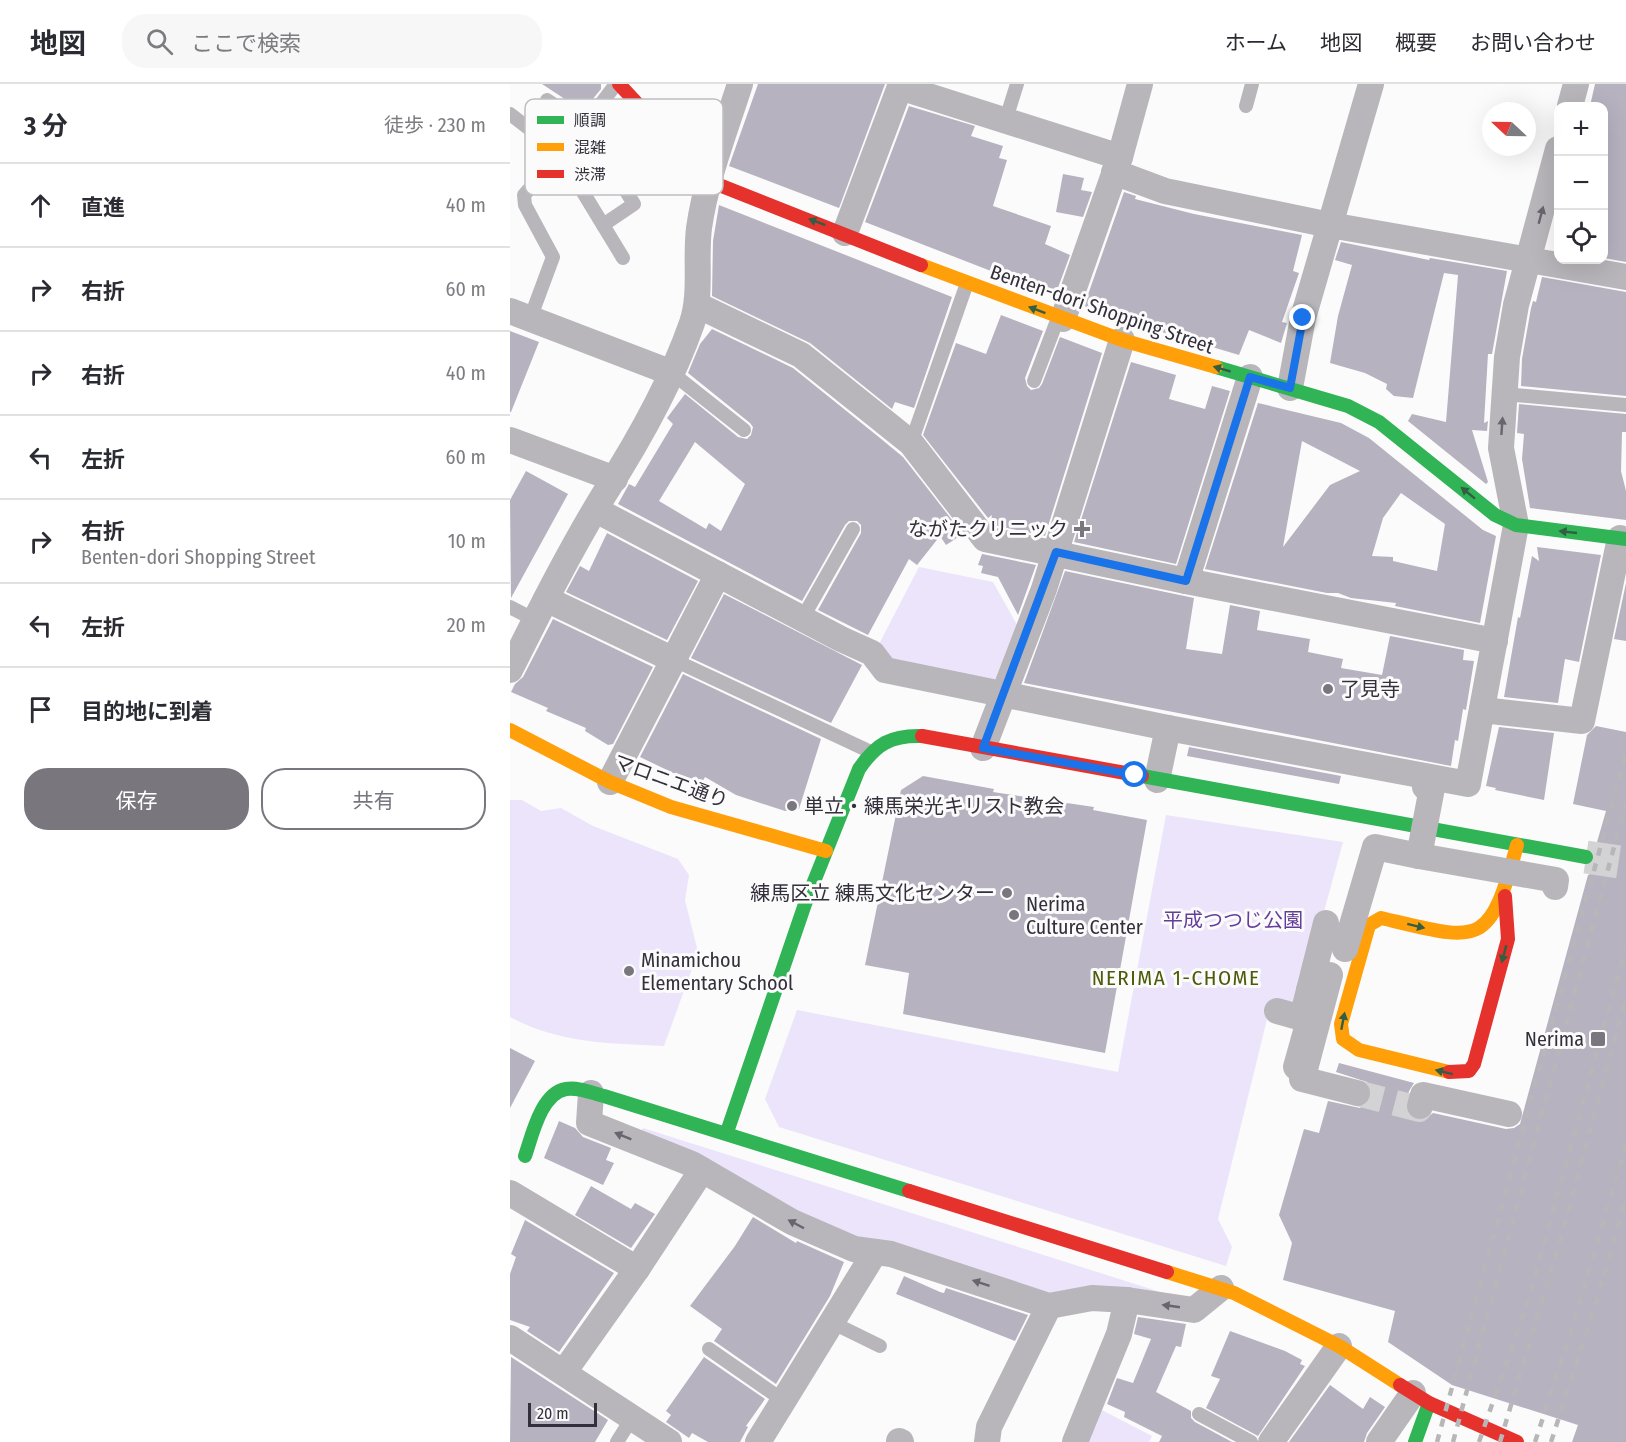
<!DOCTYPE html>
<html lang="ja">
<head>
<meta charset="utf-8">
<style>
  :root { --surface:#fff; --page:#f7f7f7; --text:#2b2b33; --muted:#7c7c81; --line:#e1e1e2; --accent:#79767e }
  body { margin:0; font-family:"Fira Sans Condensed","Noto Sans JP",sans-serif; background:var(--page); color:var(--text) }
  .controls { position:absolute; right:18px; top:18px; display:grid; overflow:hidden; border-radius:12px; box-shadow:0 6px 24px #0002 }
  .controls button { width:54px; height:54px; display:grid; place-items:center; padding:0; border:0; border-bottom:2px solid var(--line); background:var(--surface); color:var(--text); font:30px sans-serif }
  .compass { position:absolute; left:972px; top:18px; width:54px; height:54px; border-radius:50%; background:var(--surface); box-shadow:0 6px 24px #0002; rotate:292deg }
  .scale { position:absolute; left:18px; bottom:15px; width:69px; box-sizing:border-box; padding-left:6px; border:3px solid #332f3b; border-top:0; font-size:16px; line-height:21px; white-space:nowrap; color:#332f3b; -webkit-text-stroke:4px #fbfbfb; paint-order:stroke }
  .stop { position:absolute; width:18px; height:18px; margin:-14px; border:4px solid #1a73e8; border-radius:50%; background:#fff }
  .stop.end { background:#1a73e8; border-color:#fff; box-shadow:0 2px 6px #0008 }
  .list { margin:0; padding:0; list-style:none }
  h2 { display:flex; justify-content:space-between; align-items:center; height:78px; margin:0; padding:0 24px; font-size:26px }
  h2 small { font-size:20px; font-weight:400; color:var(--muted) }
  .list li { display:grid; grid-template-columns:39px 1fr auto; gap:18px; align-items:center; box-sizing:border-box; height:84px; padding:0 24px; border-top:2px solid var(--line) }
  .list b { display:block; font-size:22px; white-space:nowrap }
  .list p { margin:0; font-size:20px; white-space:nowrap; color:var(--muted) }
  .list em { font-size:20px; font-style:normal; color:var(--muted) }
  .actions { display:flex; gap:12px; padding:18px 24px }
  .actions a { flex:1; padding:14px 0; border:2px solid var(--accent); border-radius:24px; text-align:center; font-size:21px; color:var(--accent) }
  .actions .main { background:var(--accent); color:#fff }
  .icon { flex:none; width:33px; height:33px; fill:none; stroke:currentColor; stroke-width:2; stroke-linecap:round; stroke-linejoin:round }
  .map { position:relative; flex:none; width:1116px; height:1358px; overflow:hidden }
  header { display:flex; align-items:center; gap:36px; box-sizing:border-box; height:84px; padding:0 30px; background:var(--surface); border-bottom:2px solid var(--line) }
  header strong { font-size:28px }
  nav { display:flex; gap:33px; margin-inline-start:auto; font-size:21px }
  .search { width:420px; height:54px; background:var(--page); display:flex; align-items:center; gap:15px; box-sizing:border-box; padding:0 21px; border-radius:24px; color:var(--muted); font-size:22px }
  main { display:flex }
  aside { flex:1; background:var(--surface) }
  .map>svg:first-child { display:block }
</style>
</head>
<body>
<header>
<strong>地図</strong>
<div class="search"><svg class="icon" aria-label="search" viewBox="0 0 24 24"><circle cx="10" cy="10" r="6"/><path d="M15 15l6 6"/></svg>ここで検索</div>
<nav><a>ホーム</a><a>地図</a><a>概要</a><a>お問い合わせ</a></nav>
</header>
<main>
<aside>
<h2>3 分<small>徒歩 · 230 m</small></h2>
<ul class="list">
<li><svg class="icon" aria-label="ahead" viewBox="0 0 24 24"><path d="M12 20V5M6 11l6-6 6 6"/></svg><div><b>直進</b></div><em>40 m</em></li>
<li><svg class="icon" aria-label="right" viewBox="0 0 24 24"><path d="M7 20v-9h11M14 6l5 5-5 5"/></svg><div><b>右折</b></div><em>60 m</em></li>
<li><svg class="icon" aria-label="right" viewBox="0 0 24 24"><path d="M7 20v-9h11M14 6l5 5-5 5"/></svg><div><b>右折</b></div><em>40 m</em></li>
<li><svg class="icon" aria-label="left" viewBox="0 0 24 24"><path d="M17 20v-9H6M10 6l-5 5 5 5"/></svg><div><b>左折</b></div><em>60 m</em></li>
<li><svg class="icon" aria-label="right" viewBox="0 0 24 24"><path d="M7 20v-9h11M14 6l5 5-5 5"/></svg><div><b>右折</b><p>Benten-dori Shopping Street</p></div><em>10 m</em></li>
<li><svg class="icon" aria-label="left" viewBox="0 0 24 24"><path d="M17 20v-9H6M10 6l-5 5 5 5"/></svg><div><b>左折</b></div><em>20 m</em></li>
<li><svg class="icon" aria-label="arrive" viewBox="0 0 24 24"><path d="M6 21V4h12l-3 4 3 4H6"/></svg><div><b>目的地に到着</b></div></li>
</ul>
<div class="actions"><a class="main">保存</a><a>共有</a></div>
</aside>
<div class="map">
<svg width="1116" height="1358" viewBox="0 0 1116 1358">
  <rect width="100%" height="100%" fill="#fbfbfb"/>
  <!-- green -->
  <g fill="#ece4fb">
    <path d="M409,483l74,15 27,48 -22,55 -107,-24 -12,-17z"/>
    <path d="M0,716h12l19,11 20,-3 32,18 85,33 11,16 -4,25 13,52 -34,94c-56,-3 -103,-2 -154,-29z"/>
    <path d="M656,731l177,27 -45,165 -26,-8 -54,220 14,28 -6,19 -447,-139 -14,-28 32,-89 321,62z"/>
    <path d="M133,1044l530,168h-127l-186,-52 -219,-112z"/>
    <path d="M588,1324l54,28 -3,6h-65z"/>
  </g>
  <!-- building -->
  <g fill="#b7b2c0" fill-rule="evenodd">
    <path d="M32,0h59v5l-18,22z"/>
    <path d="M248,0h127l-46,124 -110,-42z"/>
    <path d="M1085,0h31v178l-22,-4v-152h-14z"/>
    <path d="M399,22l66,20 -4,10 32,10 -4,12 8,2 -14,46 58,20 -6,18 25,11 -15,41 -190,-74z"/>
    <path d="M553,90l21,4 -3,12 11,2 -9,25 -27,-5z"/>
    <path d="M614,108l12,4 -1,3 59,15 108,21 -9,36 6,2 -17,49 5,1 -6,20 -32,-13 -10,25 -111,-33 -44,-16z"/>
    <path d="M209,121l233,92 -38,111 -19,-6 -3,7 -82,-66 -98,-47 1,-55z"/>
    <path d="M831,158l88,18 1,-2 77,13 -15,83h-4l-4,69 4,-2 -1,10 -15,-1 16,52 -2,2 -78,-63 4,-7 34,8 12,-147 -14,-2 -31,125 -19,-2 -8,-7 1,-5 -22,-11 -35,-10 8,-47 14,-51 -17,-5z"/>
    <path d="M1032,193l84,15v104l-105,-10 1,-27 9,-51 2,-7 3,1z"/>
    <path d="M491,231l42,16 -18,47 2,8 4,4 8,-2 3,-4 18,-47 42,16 -57,183 -52,-11 -2,-3 1,-7 -4,3 -65,-83 33,-92 30,11z"/>
    <path d="M202,245l81,39 87,70 23,19 60,77 -17,11 -6,-9 -23,29 -8,-6 -41,76 -50,-25 43,-77v-8l-4,-4h-8l-4,4 -43,76 -184,-97 11,-20 6,3 38,-63 -6,-6 18,-24 53,43 9,2 4,-4 2,-8 -3,-4 -62,-50 12,-29zM185,358l50,42 -24,47 -12,-8 -3,6 -47,-28z"/>
    <path d="M0,247l29,11 -28,70h-1z"/>
    <path d="M621,278l45,13 -7,24 36,10 7,-23 18,5 -54,173 -102,-22z"/>
    <path d="M748,319l83,20 28,15 114,92 13,6 -16,87 -85,-17 1,-3 -45,-5 -13,-5h-11l-122,-24zM792,357l58,30 -30,14 -47,62zM891,409l44,31 -8,47 -44,-10v-4l-21,-1 11,-38z"/>
    <path d="M1009,320l107,10v18h-4l-1,39 5,20v29l-96,-12 -8,-49 2,-25 -7,-1z"/>
    <path d="M16,387l42,23 -57,104 -1,-98z"/>
    <path d="M97,449l91,48 -31,59 -101,-48 14,-26 9,5z"/>
    <path d="M1027,463l64,8 -22,107 -14,-3 -7,44 -54,-6 14,-80 2,1 12,-62 7,5z"/>
    <path d="M472,470l54,11 -18,50 -20,-38 -17,-4 2,-7 -5,-1z"/>
    <path d="M555,487l129,27 -8,51 36,5 8,-49 30,6 -3,19 53,9 -2,13 35,7 -2,9 41,7 8,-39 74,14 -1,10 11,1 -8,49 -3,-1 -5,32 -3,-1 -4,26 -427,-83z"/>
    <path d="M1116,499v58l-12,-2z"/>
    <path d="M214,510l138,71 -31,58 -140,-65z"/>
    <path d="M43,535l100,48 -40,77 -5,1 -23,-14 1,-3 -40,-17 2,-3 -37,-16 4,-8 8,-7z"/>
    <path d="M173,590l138,65 -22,70 -14,2 -49,-16 -31,-18 -5,9 -60,-29z"/>
    <path d="M1086,642l30,6v710h-54l6,-17 -126,-40 -64,-43 7,-31 -112,-31 9,-37 -13,-28 25,-86 15,4 9,-32 32,7 11,-11v-9l-4,-6 -31,-10 3,-9 75,20 -5,8 -4,18 11,11h8l9,-7 73,16 8,-1 6,-4 68,-249 12,-5 4,-9 -1,-11 -6,-8 9,-31 -33,-7 14,-69z"/>
    <path d="M989,643l55,6 -10,67 -49,-10 1,-2 -10,-2z"/>
    <path d="M679,663l152,29 -2,8 -152,-28z"/>
    <path d="M413,692l71,13 -1,3 101,15 -1,3 54,10 -42,233 -202,-39 6,-41 -44,-8 36,-175z"/>
    <path d="M0,964l25,13 -25,47z"/>
    <path d="M49,1037l16,7 8,9 28,11 -5,12 8,3 -11,22 -59,-27z"/>
    <path d="M81,1102l40,23 4,-6 20,11 -24,34 -56,-33z"/>
    <path d="M243,1133l43,26 1,-2 47,21 -14,34 -54,88 -62,-43 8,-12 -32,-23 45,-60z"/>
    <path d="M15,1136l89,53 -55,79 -32,-21 3,-4 -20,-7v-46l6,-17 -5,-3z"/>
    <path d="M394,1192l36,16 4,1 2,-5 82,27 -13,26 -119,-47z"/>
    <path d="M628,1233l48,7 -5,23 -5,-1 -20,46 35,19v7l4,4 37,20h-73l3,-6 -38,-19 1,-5 -18,-8 10,-26 16,5 18,-44 -17,-5z"/>
    <path d="M720,1247l55,20 17,9 -2,4 5,2 -47,70 -52,-28 14,-29 -9,-3z"/>
    <path d="M1,1273l97,63 -13,22h-85z"/>
    <path d="M194,1273l61,42 -19,27 2,1 -8,15h-32l-16,-9 -3,5 -23,-16 5,-7 -5,-4z"/>
    <path d="M820,1301l33,24 7,-12 15,10 -18,26 -3,9h-75z"/>
  </g>
  <g fill="none" stroke-linecap="round" stroke-linejoin="round">
    <!-- street-tunnel -->
    <path stroke="#d3d2d5" stroke-width="26" stroke-dasharray="26 13" stroke-linecap="butt" d="M847,1009l62,16 1,-3"/>
    <!-- secondary-tunnel -->
    <path stroke="#d3d2d5" stroke-width="33" stroke-dasharray="33 16" stroke-linecap="butt" d="M1076,773l40,6"/>
    <!-- lane -->
    <g stroke="#b8b6ba" stroke-width="14">
      <path d="M37,16l38,25 49,79 -31,21"/>
      <path d="M736,22l6,-22"/>
      <path d="M0,30l48,37 65,107"/>
      <path d="M496,35l11,-35"/>
      <path d="M75,41l31,-41"/>
      <path d="M20,235l23,-62 -28,-52 -1,-10 18,-20"/>
      <path d="M162,289l72,57"/>
      <path d="M524,297l24,-63"/>
      <path d="M994,310l122,11"/>
      <path d="M401,359l56,-160"/>
      <path d="M0,523l25,13"/>
      <path d="M292,535l51,-90"/>
      <path d="M164,576l197,92"/>
      <path d="M323,1239l47,23"/>
      <path d="M199,1265l75,52"/>
      <path d="M689,1330l52,28"/>
      <path d="M107,1358l15,-24"/>
    </g>
    <!-- street -->
    <g stroke="#b8b6ba" stroke-width="26">
      <path d="M390,3l220,70"/>
      <path d="M1060,22l6,-22"/>
      <path d="M604,88l51,19 165,34 296,52"/>
      <path d="M335,149l56,-149"/>
      <path d="M187,221l104,50 110,88 74,96 201,42 309,60"/>
      <path d="M0,227l162,62"/>
      <path d="M553,235l57,-162 20,-73"/>
      <path d="M780,304l13,-70 68,-234"/>
      <path d="M0,356l105,39"/>
      <path d="M86,426l245,129 31,14 13,17 283,58 300,56 48,-259 -15,-77 6,-91 9,-52 42,-156"/>
      <path d="M676,497l64,-204"/>
      <path d="M36,515l128,61"/>
      <path d="M0,586c30,-60 60,-120 95,-177 34,-53 66,-110 87,-170 10,-30 3,-63 7,-95 7,-49 26,-97 41,-144"/>
      <path d="M972,626l100,11 38,-183"/>
      <path d="M473,664l61,-159 78,-249"/>
      <path d="M647,696l11,-52"/>
      <path d="M100,698l108,-208"/>
      <path d="M799,906l8,2 -21,75 9,2 25,-94"/>
      <path d="M767,927l25,7 24,-95"/>
      <path d="M795,985l-3,10 55,14"/>
      <path d="M81,1009l-2,30 103,41 100,58 62,27 37,5 158,52 43,-8 35,2 67,10 27,-22"/>
      <path d="M910,1022l3,-11 86,19"/>
      <path d="M0,1109l127,76"/>
      <path d="M0,1254l159,104"/>
      <path d="M54,1288l73,-103 65,-99"/>
      <path d="M389,1357l2,1"/>
      <path d="M248,1358l117,-190"/>
      <path d="M477,1358l2,-15 60,-121"/>
      <path d="M565,1358l44,-108 8,-34"/>
      <path d="M761,1358l68,-96"/>
      <path d="M869,1358l34,-49"/>
    </g>
    <!-- fast -->
    <g stroke="#30b455" stroke-width="14">
      <path d="M706,283l132,39 31,16 116,93 21,10 110,14"/>
      <path d="M632,692l444,81"/>
      <path d="M217,1048l78,-228 54,-135c17,-25 32,-34 63,-33"/>
      <path d="M15,1072c7,-20 16,-63 41,-67 13,-2 26,4 38,7l305,95"/>
      <path d="M905,1358l14,-39"/>
    </g>
    <!-- slow -->
    <g stroke="#ff9f0a" stroke-width="14">
      <path d="M411,181l201,75 94,27"/>
      <path d="M0,646l100,52 61,25 155,44"/>
      <path d="M939,988l-90,-22 -16,-11 -2,-15 28,-99 12,-7c99,23 108,32 136,-73"/>
      <path d="M657,1188l67,21 105,53 61,39"/>
    </g>
    <!-- jam -->
    <g stroke="#e5322d" stroke-width="14">
      <path d="M109,0l90,97 212,84"/>
      <path d="M412,652l220,40"/>
      <path d="M939,988l20,-1 5,-7 34,-125 -3,-43"/>
      <path d="M399,1107l258,81"/>
      <path d="M890,1301l29,18 88,39"/>
    </g>
    <!-- rail -->
    <g stroke="#b7b6b9" stroke-width="4.5" stroke-dasharray="8 8" stroke-linecap="butt">
      <path d="M927,1358l189,-688"/>
      <path d="M943,1358l173,-639"/>
      <path d="M969,1358l50,-144 97,-351"/>
      <path d="M990,1358l62,-208 64,-237"/>
      <path d="M1025,1358l35,-107 56,-190"/>
      <path d="M1041,1358l46,-142 29,-102"/>
    </g>
    <!-- street-bridge -->
    <g stroke="#b8b6ba" stroke-width="26">
      <path d="M909,772l137,24 -1,7"/>
      <path d="M835,865l30,-102 44,9 13,-68 -7,-1"/>
    </g>
  </g>
  <!-- one-way arrows -->
  <defs><path id="oneway-solid" d="M-6-.8H1V-3.2L6.5 0L1 3.2V.8H-6Z" transform="scale(1.5)"/></defs>
  <g fill="#68656e">
    <use href="#oneway-solid" transform="translate(1031 131) rotate(-75)"/>
    <use href="#oneway-solid" transform="translate(992 342) rotate(-86)"/>
    <use href="#oneway-solid" transform="translate(113 1052) rotate(-158)"/>
    <use href="#oneway-solid" transform="translate(286 1140) rotate(-152)"/>
    <use href="#oneway-solid" transform="translate(471 1199) rotate(-162)"/>
    <use href="#oneway-solid" transform="translate(661 1222) rotate(-172)"/>
  </g>
  <g fill="#325e44">
    <use href="#oneway-solid" transform="translate(307 138) rotate(-159)"/>
    <use href="#oneway-solid" transform="translate(527 226) rotate(-159)"/>
    <use href="#oneway-solid" transform="translate(712 285) rotate(-164)"/>
    <use href="#oneway-solid" transform="translate(958 409) rotate(-141)"/>
    <use href="#oneway-solid" transform="translate(1058 448) rotate(-174)"/>
    <use href="#oneway-solid" transform="translate(906 842) rotate(14)"/>
    <use href="#oneway-solid" transform="translate(994 870) rotate(105)"/>
    <use href="#oneway-solid" transform="translate(833 937) rotate(-79)"/>
    <use href="#oneway-solid" transform="translate(934 988) rotate(-166)"/>
  </g>
  <g fill="none" stroke-linecap="round" stroke-linejoin="round">
    <!-- route -->
    <path stroke="#1a73e8" stroke-width="8" d="M625,691l-152,-27 73,-196 130,29 64,-204 40,11 13,-70"/>
  </g>
  <!-- markers -->
  <g fill="#79767e" stroke="#fbfbfb" stroke-width="2">
    <path d="M569 436h6v6h6v6h-6v6h-6v-6h-6v-6h6z"/>
    <circle cx="818" cy="605" r="6"/>
    <circle cx="282" cy="722" r="6"/>
    <circle cx="497" cy="809" r="6"/>
    <circle cx="504" cy="831" r="6"/>
    <circle cx="119" cy="887" r="6"/>
    <rect x="1080" y="947" width="16" height="16" rx="3"/>
  </g>
  <g text-anchor="middle" stroke-width="6" stroke-linejoin="round" paint-order="stroke">
    <!-- street labels -->
    <g font-size="20" fill="#332f3b" stroke="#fbfbfb">
      <text transform="translate(592 225) rotate(19)" y="7">Benten-dori Shopping Street</text>
      <text transform="translate(161 697) rotate(20)" y="7">マロニエ通り</text>
    </g>
    <!-- poi labels -->
    <g font-size="20" fill="#332f3b" stroke="#fbfbfb" text-anchor="start">
      <text x="558" y="452" text-anchor="end">ながたクリニック</text>
      <text x="830" y="612">了見寺</text>
      <text x="294" y="729">単立・練馬栄光キリスト教会</text>
      <text x="485" y="816" text-anchor="end">練馬区立 練馬文化センター</text>
      <text x="516" y="827">Nerima<tspan x="516" dy="23">Culture Center</tspan></text>
      <text x="131" y="883">Minamichou<tspan x="131" dy="23">Elementary School</tspan></text>
      <text x="1074" y="962" text-anchor="end">Nerima</text>
    </g>
    <!-- park labels -->
    <g font-size="20" fill="#643c9a" stroke="#fbfbfb">
      <text x="723" y="843">平成つつじ公園</text>
    </g>
    <!-- neighbourhood labels -->
    <g font-size="21" letter-spacing="1.5" fill="#4c5a09" stroke="#fbfbfb">
      <text x="666" y="901">NERIMA 1-CHOME</text>
    </g>
  </g>
  <!-- legend -->
  <rect x="15" y="15" width="198" height="96" rx="9" fill="#fbfbfb" stroke="#bfbec1" stroke-width="1.5"/>
  <rect x="27" y="32" width="27" height="8" fill="#30b455"/>
  <rect x="27" y="59" width="27" height="8" fill="#ff9f0a"/>
  <rect x="27" y="86" width="27" height="8" fill="#e5322d"/>
  <g font-size="16" fill="#332f3b">
    <text x="64" y="42">順調</text>
    <text x="64" y="69">混雑</text>
    <text x="64" y="96">渋滞</text>
  </g>
</svg>
<div class="controls">
<button>+</button>
<button>−</button>
<button><svg class="icon" aria-label="locate" viewBox="0 0 24 24"><circle cx="12" cy="12" r="6"/><path d="M12 2v4M12 18v4M2 12h4M18 12h4"/></svg></button>
</div>
<svg class="compass" viewBox="-18 -18 36 36"><path d="M0-13l5 13h-10z" fill="#e53935"/><path d="M0 13l5-13h-10z" fill="#7c7c81"/></svg>
<div class="scale">20 m</div>
<div class="stop" style="left:625px;top:691px"></div>
<div class="stop end" style="left:793px;top:234px"></div>
</div>
</main>
</body>
</html>
